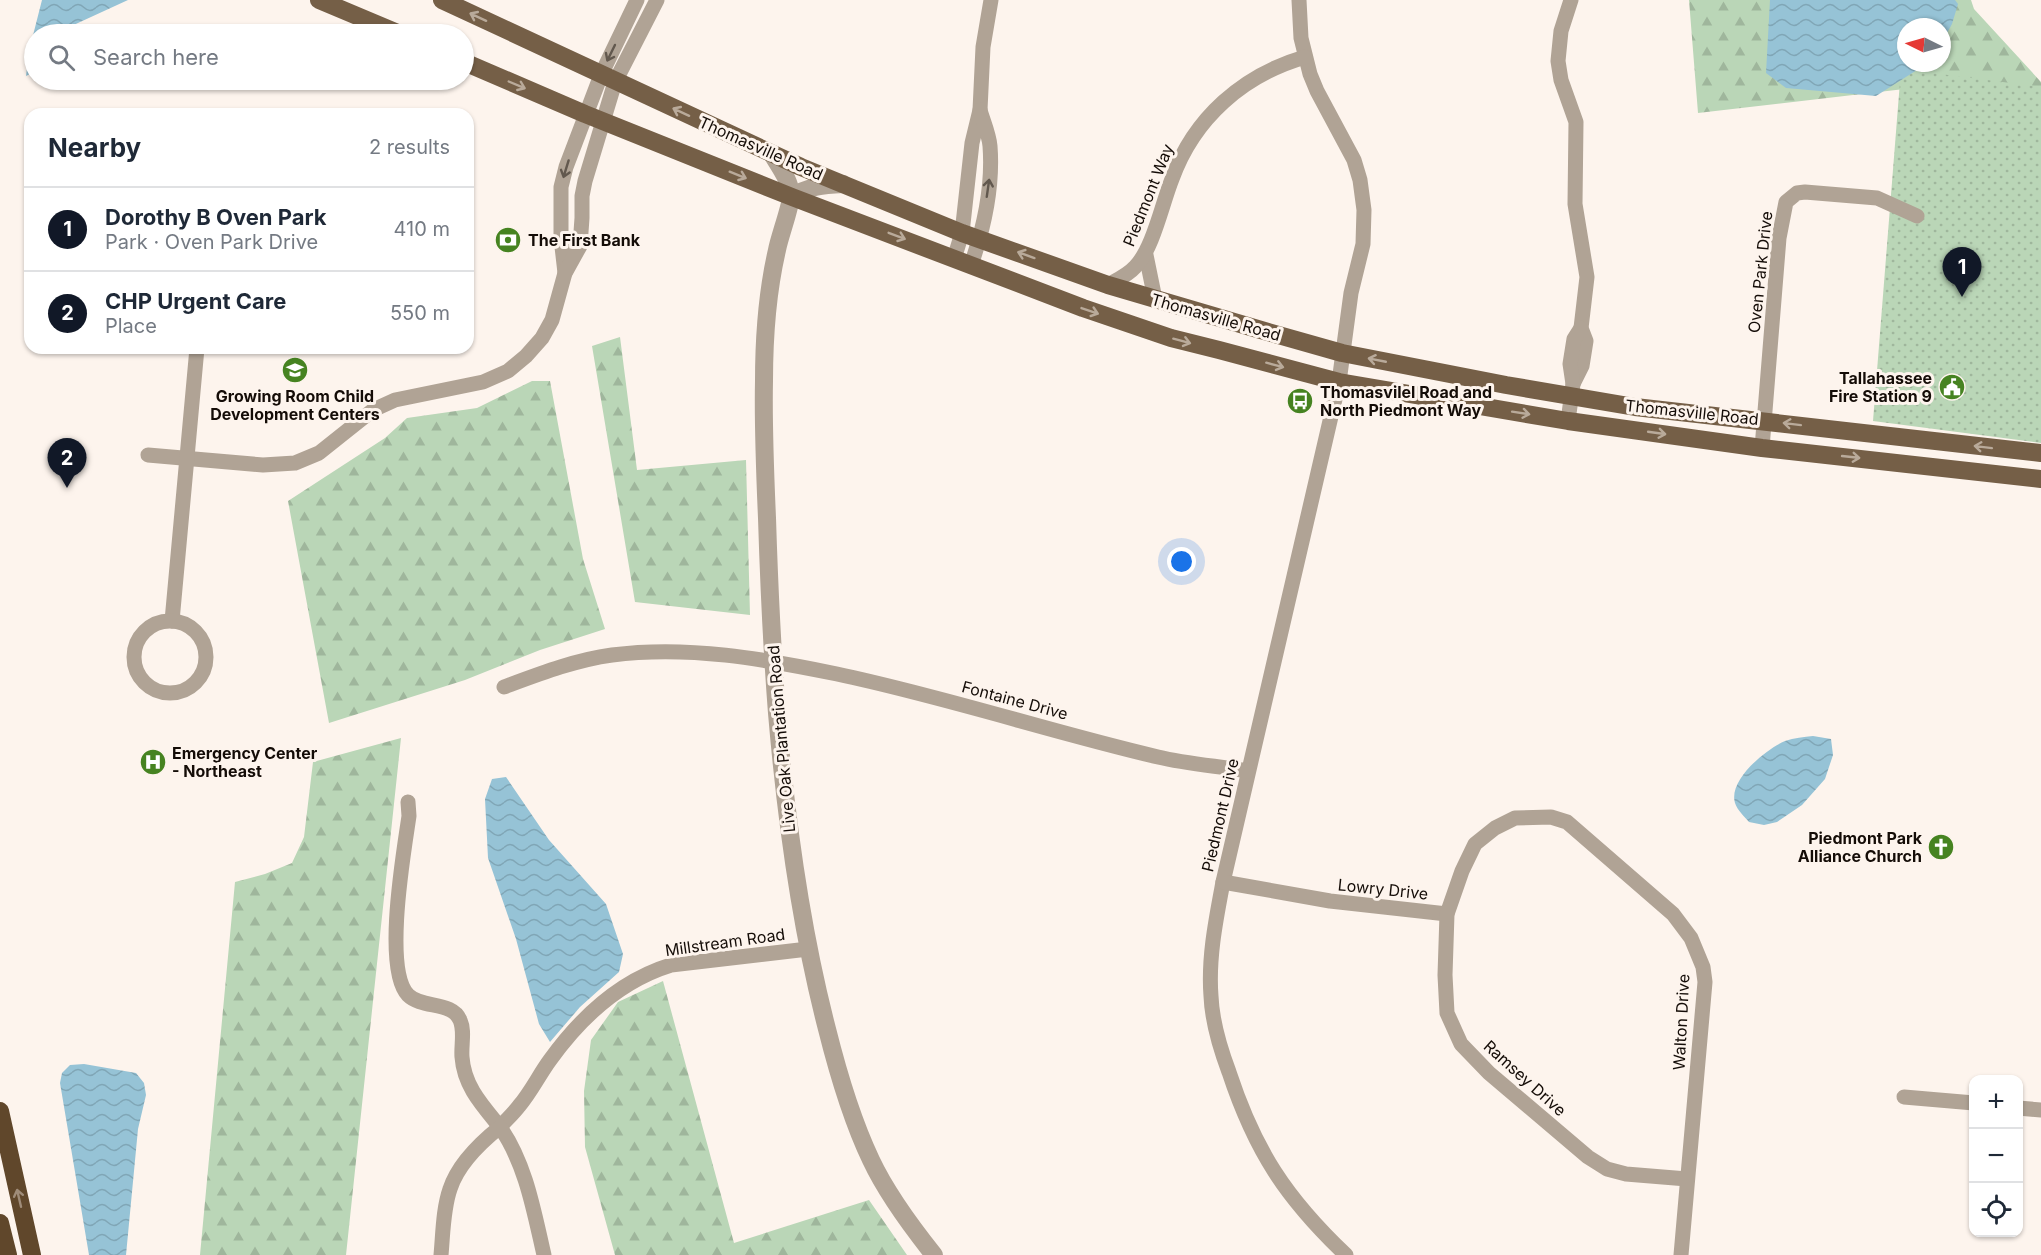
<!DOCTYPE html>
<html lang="en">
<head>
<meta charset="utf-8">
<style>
  :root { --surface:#fff; --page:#f6f6f7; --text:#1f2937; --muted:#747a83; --line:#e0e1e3; --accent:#111827 }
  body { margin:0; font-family:Inter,sans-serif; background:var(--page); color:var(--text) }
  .controls { position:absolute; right:18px; bottom:18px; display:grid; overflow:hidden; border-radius:12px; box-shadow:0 2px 4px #0004 }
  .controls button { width:54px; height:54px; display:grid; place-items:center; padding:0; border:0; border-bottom:2px solid var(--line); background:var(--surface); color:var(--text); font:30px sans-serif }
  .compass { position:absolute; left:1897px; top:18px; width:54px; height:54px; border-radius:50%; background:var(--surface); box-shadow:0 2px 4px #0004; rotate:275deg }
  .you { position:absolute; left:1182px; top:562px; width:21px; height:21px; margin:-15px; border:4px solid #fff; border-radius:50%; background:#1a73e8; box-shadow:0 0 0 9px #1a73e833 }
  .badge { display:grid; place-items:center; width:39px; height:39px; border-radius:50%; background:var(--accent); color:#fff; font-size:20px; font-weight:700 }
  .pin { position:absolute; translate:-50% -50px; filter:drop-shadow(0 2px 3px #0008) }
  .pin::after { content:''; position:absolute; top:32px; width:21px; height:18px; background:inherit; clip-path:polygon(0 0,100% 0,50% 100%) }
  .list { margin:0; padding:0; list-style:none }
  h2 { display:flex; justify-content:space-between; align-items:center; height:78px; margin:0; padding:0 24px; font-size:26px }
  h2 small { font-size:20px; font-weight:400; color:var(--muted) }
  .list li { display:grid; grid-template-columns:39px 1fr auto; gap:18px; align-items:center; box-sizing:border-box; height:84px; padding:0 24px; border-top:2px solid var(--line) }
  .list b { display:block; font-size:22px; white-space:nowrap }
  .list p { margin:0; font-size:20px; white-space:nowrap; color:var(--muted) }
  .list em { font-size:20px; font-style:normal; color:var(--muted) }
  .icon { flex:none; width:33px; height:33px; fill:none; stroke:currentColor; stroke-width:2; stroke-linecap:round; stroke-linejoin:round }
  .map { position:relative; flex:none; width:2041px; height:1255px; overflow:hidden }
  .search { position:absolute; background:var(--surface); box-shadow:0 2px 4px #0004; left:24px; top:24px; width:450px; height:66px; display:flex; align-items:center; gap:15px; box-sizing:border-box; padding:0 21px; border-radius:33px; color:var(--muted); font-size:22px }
  .panel { position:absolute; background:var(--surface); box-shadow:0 2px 4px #0004; left:24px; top:108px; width:450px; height:246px; border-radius:18px }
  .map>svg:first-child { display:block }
</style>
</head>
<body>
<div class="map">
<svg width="2041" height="1255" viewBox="0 0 2041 1255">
  <defs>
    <pattern id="forest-firs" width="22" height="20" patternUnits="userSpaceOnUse" patternTransform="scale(1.5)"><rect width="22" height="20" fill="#bad6b7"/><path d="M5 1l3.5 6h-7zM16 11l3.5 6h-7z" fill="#9fb69c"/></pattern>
    <pattern id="park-dots" width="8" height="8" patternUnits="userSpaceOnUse" patternTransform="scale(1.5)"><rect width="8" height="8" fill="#bad6b7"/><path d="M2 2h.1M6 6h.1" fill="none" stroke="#9fb69c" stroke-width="1.8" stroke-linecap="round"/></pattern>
    <pattern id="water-waves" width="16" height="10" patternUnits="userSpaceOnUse" patternTransform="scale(1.5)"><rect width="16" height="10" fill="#96c3d6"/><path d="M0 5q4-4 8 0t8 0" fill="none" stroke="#80a6b6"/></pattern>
  </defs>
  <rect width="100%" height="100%" fill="#fdf4ed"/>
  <!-- forest -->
  <g fill="url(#forest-firs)" fill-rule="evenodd">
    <path d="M1689,0h282l3,9 67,73v347l-128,-341 -215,25zM1906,27h36v36h-36z"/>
    <path d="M620,337l17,133 109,-10 4,155 -115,-13 -43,-256z"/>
    <path d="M532,381h18l33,178 22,70 -65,21 -75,30 -136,43 -41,-222 97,-63 22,-20 70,-10z"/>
    <path d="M401,738l-55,517h-146l35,-373 30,-8 27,-11 12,-26 9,-75z"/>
    <path d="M663,981l71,262 135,-43 38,55h-292l-30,-108 -1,-56 7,-51 27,-38z"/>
  </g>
  <!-- park -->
  <path fill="url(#park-dots)" d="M1901,69l140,18v356l-168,-22z"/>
  <!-- water -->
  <g fill="url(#water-waves)">
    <path d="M42,0h86l-74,34h-20v38l-8,4 3,-25z"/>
    <path d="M1770,0h185l3,4 -6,20 -10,18v-15h-36v36h22l-52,33 -90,-8 -20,-15z"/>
    <path d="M1813,736l18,3 2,16 -8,24 -23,26 -25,17 -13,3 -15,-3c-4,-5 -12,-12 -14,-19 -7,-23 31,-54 50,-62 9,-3 19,-4 28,-5z"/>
    <path d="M506,777l43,63 57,64 17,50 -4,18 -39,35 -30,35 -11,-18 -23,-85 -28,-81 -3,-59 7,-20z"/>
    <path d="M84,1064l52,9 8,10 2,12 -8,34 -12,126h-37l-29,-172 2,-10 8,-8z"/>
  </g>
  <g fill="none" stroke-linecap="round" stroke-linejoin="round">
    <!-- minor -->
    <g stroke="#b0a395" stroke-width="15">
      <path d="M1299,0l2,38 9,36 7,17 37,69 6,20 4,30 -1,34 -12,49 -12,89 -116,500c-7,37 -15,76 -12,114 1,26 9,52 18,76 26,79 57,126 117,183"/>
      <path d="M1571,0l-10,31 -3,30 3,19 15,42 -1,82 12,73 -6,51 5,13 -4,25 -9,18"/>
      <path d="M1146,255l9,44"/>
      <path d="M954,259l8,-26 10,-90 8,-33 3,-63 8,-47"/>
      <path d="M971,265c13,-37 22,-80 19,-119 -1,-12 -7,-25 -10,-36"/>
      <path d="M565,273l-4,-35v-51l5,-20 35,-92 36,-75"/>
      <path d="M1108,285c9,-5 20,-10 27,-18 18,-18 27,-63 37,-88 22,-61 71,-104 133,-122"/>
      <path d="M1568,421l5,-37 -3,-20 4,-25 7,-11"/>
      <path d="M1762,448l17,-210 7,-36 11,-9 8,-1 72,6 40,18"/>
      <path d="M148,455l115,10 32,-2 24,-10 54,-43 22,-10 88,-18 25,-11 18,-15 16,-18 10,-18 13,-47 15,-27 2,-28v-22l3,-15 30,-99 42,-82"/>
      <path d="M172,621l25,-273"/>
      <circle cx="170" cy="657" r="36"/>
      <path d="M504,687c35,-13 71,-27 108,-32 76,-10 152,4 225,19 109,23 214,58 321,83 29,7 60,9 90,14"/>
      <path d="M408,802l1,14c-5,35 -26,153 -1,179 14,14 44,6 52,25 5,11 1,25 2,37 2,29 20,48 38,70 6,-7 13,-13 19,-21 12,-14 20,-31 31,-46 31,-43 69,-79 121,-95l137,-16"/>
      <path d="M1223,882l107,19 117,13"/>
      <path d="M1904,1097l70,6"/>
      <path d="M2018,1108l23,2"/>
      <path d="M441,1255c2,-21 2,-46 9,-66 8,-25 30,-46 50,-62 26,37 34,85 44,128"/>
      <path d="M1681,1255l24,-273 -2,-15 -12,-29 -18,-24 -106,-92 -16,-5 -36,1 -20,10 -20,16 -13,27 -15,43 -2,61 2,38 14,31 28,29 99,84 19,12 19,5 61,5"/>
    </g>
    <!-- tertiary -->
    <g stroke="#b0a395" stroke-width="18">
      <path d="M772,154c7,12 18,26 19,41 1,8 -12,43 -14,55 -10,43 -13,87 -13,131 -1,46 1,91 3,137 2,65 5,130 10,195 9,107 23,212 50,316 11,44 24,89 44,131 16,34 39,65 63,95"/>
      <path d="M792,197c16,-11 32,-12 51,-13"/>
    </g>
    <!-- primary -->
    <g stroke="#755f47" stroke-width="18">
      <path d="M319,0l81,34"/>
      <path d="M442,0l359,167 161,66 146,52 153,45 81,23 164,32 129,22 406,46"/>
      <path d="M464,62l121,52 207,83 291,111 88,30 48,12 120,32 229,39 194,27 279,31"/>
    </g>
    <!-- motorway -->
    <g stroke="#60472b" stroke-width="18">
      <path d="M0,1111l32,144"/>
      <path d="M0,1223l8,32"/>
    </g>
  </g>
  <!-- one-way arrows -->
  <defs><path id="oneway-shaft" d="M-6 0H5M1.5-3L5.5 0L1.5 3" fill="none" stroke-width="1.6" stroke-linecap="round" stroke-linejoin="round" transform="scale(1.5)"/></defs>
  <g stroke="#b9aa9a">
    <use href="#oneway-shaft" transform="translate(478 17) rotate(-155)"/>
    <use href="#oneway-shaft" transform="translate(517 85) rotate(23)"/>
    <use href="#oneway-shaft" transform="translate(681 112) rotate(-155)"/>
    <use href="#oneway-shaft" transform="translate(738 175) rotate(22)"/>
    <use href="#oneway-shaft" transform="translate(897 236) rotate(21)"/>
    <use href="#oneway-shaft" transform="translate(1026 255) rotate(-160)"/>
    <use href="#oneway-shaft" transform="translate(1090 311) rotate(19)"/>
    <use href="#oneway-shaft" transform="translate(1182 341) rotate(15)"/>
    <use href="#oneway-shaft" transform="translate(1377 360) rotate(-169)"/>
    <use href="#oneway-shaft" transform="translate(1275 365) rotate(15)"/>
    <use href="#oneway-shaft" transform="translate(1521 413) rotate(9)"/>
    <use href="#oneway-shaft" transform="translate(1792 424) rotate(-173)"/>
    <use href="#oneway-shaft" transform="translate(1657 433) rotate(8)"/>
    <use href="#oneway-shaft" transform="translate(1983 447) rotate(-173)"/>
    <use href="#oneway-shaft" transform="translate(1851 457) rotate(6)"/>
  </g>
  <g stroke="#62584e">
    <use href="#oneway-shaft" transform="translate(611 53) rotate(116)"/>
    <use href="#oneway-shaft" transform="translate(566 169) rotate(107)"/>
    <use href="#oneway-shaft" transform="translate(988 188) rotate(-82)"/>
  </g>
  <use stroke="#9f8c79" href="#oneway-shaft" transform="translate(19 1198) rotate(-103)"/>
  <!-- icons -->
  <defs>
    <symbol id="bank-disc" viewBox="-11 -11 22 22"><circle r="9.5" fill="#468321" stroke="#fdf4ed"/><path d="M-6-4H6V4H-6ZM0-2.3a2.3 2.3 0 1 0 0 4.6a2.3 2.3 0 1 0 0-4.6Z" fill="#fff"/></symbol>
    <symbol id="school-disc" viewBox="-11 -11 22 22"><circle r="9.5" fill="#468321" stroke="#fdf4ed"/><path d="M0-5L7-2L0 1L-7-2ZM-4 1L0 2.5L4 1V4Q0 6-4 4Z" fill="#fff"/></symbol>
    <symbol id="civic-disc" viewBox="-11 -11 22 22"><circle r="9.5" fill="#468321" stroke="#fdf4ed"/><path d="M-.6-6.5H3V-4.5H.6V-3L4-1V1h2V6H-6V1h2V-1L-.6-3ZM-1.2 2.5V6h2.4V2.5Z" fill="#fff"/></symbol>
    <symbol id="bus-disc" viewBox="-11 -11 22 22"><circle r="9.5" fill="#468321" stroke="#fdf4ed"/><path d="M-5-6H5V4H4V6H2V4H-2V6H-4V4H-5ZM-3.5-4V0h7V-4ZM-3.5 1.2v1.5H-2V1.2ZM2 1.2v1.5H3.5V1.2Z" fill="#fff"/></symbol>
    <symbol id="hospital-disc" viewBox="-11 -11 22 22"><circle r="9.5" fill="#468321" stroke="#fdf4ed"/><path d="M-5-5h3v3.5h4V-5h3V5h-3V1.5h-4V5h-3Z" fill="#fff"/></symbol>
    <symbol id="church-disc" viewBox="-11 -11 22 22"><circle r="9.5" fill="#468321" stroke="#fdf4ed"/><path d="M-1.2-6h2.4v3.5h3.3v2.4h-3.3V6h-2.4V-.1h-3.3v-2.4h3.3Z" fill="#fff"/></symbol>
  </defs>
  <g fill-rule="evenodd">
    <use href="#bank-disc" x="493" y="225" width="30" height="30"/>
    <use href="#school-disc" x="280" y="355" width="30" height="30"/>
    <use href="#civic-disc" x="1937" y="372" width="30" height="30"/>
    <use href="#bus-disc" x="1285" y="386" width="30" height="30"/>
    <use href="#hospital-disc" x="138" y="747" width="30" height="30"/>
    <use href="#church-disc" x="1926" y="832" width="30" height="30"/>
  </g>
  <g text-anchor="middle" stroke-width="6" stroke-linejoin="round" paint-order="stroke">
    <!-- street labels -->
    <g font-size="16" fill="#140c07" stroke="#fdf4ed">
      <text transform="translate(761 148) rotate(24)" y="6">Thomasville Road</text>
      <text transform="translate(1148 195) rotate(-68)" y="6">Piedmont Way</text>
      <text transform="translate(1760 272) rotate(-84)" y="6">Oven Park Drive</text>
      <text transform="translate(1216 317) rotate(16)" y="6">Thomasville Road</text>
      <text transform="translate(1692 412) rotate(6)" y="6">Thomasville Road</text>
      <text transform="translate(1015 700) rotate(15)" y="6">Fontaine Drive</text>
      <text transform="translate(781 739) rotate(-95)" y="6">Live Oak Plantation Road</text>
      <text transform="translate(1220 815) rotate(-77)" y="6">Piedmont Drive</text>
      <text transform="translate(1383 889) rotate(6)" y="6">Lowry Drive</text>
      <text transform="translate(725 942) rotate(-8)" y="6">Millstream Road</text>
      <text transform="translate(1681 1022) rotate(-87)" y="6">Walton Drive</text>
      <text transform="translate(1525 1078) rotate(42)" y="6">Ramsey Drive</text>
    </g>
    <!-- poi labels -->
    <g font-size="16" font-weight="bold" fill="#140c07" stroke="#fdf4ed" text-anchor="start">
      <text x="528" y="246">The First Bank</text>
      <text x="1932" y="384" text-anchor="end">Tallahassee<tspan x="1932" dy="18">Fire Station 9</tspan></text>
      <text x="1320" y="398">Thomasvilel Road and<tspan x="1320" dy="18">North Piedmont Way</tspan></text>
      <text x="295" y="402" text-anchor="middle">Growing Room Child<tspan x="295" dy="18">Development Centers</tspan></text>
      <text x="172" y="759">Emergency Center<tspan x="172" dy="18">- Northeast</tspan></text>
      <text x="1922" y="844" text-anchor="end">Piedmont Park<tspan x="1922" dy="18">Alliance Church</tspan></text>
    </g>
  </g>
</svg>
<div class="controls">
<button>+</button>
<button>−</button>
<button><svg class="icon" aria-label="locate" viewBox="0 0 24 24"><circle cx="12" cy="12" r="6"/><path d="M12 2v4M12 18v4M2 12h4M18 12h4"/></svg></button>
</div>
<svg class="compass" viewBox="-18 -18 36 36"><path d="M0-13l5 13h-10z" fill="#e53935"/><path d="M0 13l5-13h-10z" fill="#747a83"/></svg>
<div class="you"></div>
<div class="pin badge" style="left:1962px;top:297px">1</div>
<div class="pin badge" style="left:67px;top:488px">2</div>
<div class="search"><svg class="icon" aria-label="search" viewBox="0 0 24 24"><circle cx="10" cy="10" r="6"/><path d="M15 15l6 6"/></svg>Search here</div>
<section class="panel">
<h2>Nearby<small>2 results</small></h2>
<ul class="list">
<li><span class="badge">1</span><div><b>Dorothy B Oven Park</b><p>Park · Oven Park Drive</p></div><em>410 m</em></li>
<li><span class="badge">2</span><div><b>CHP Urgent Care</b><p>Place</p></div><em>550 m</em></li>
</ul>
</section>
</div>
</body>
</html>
